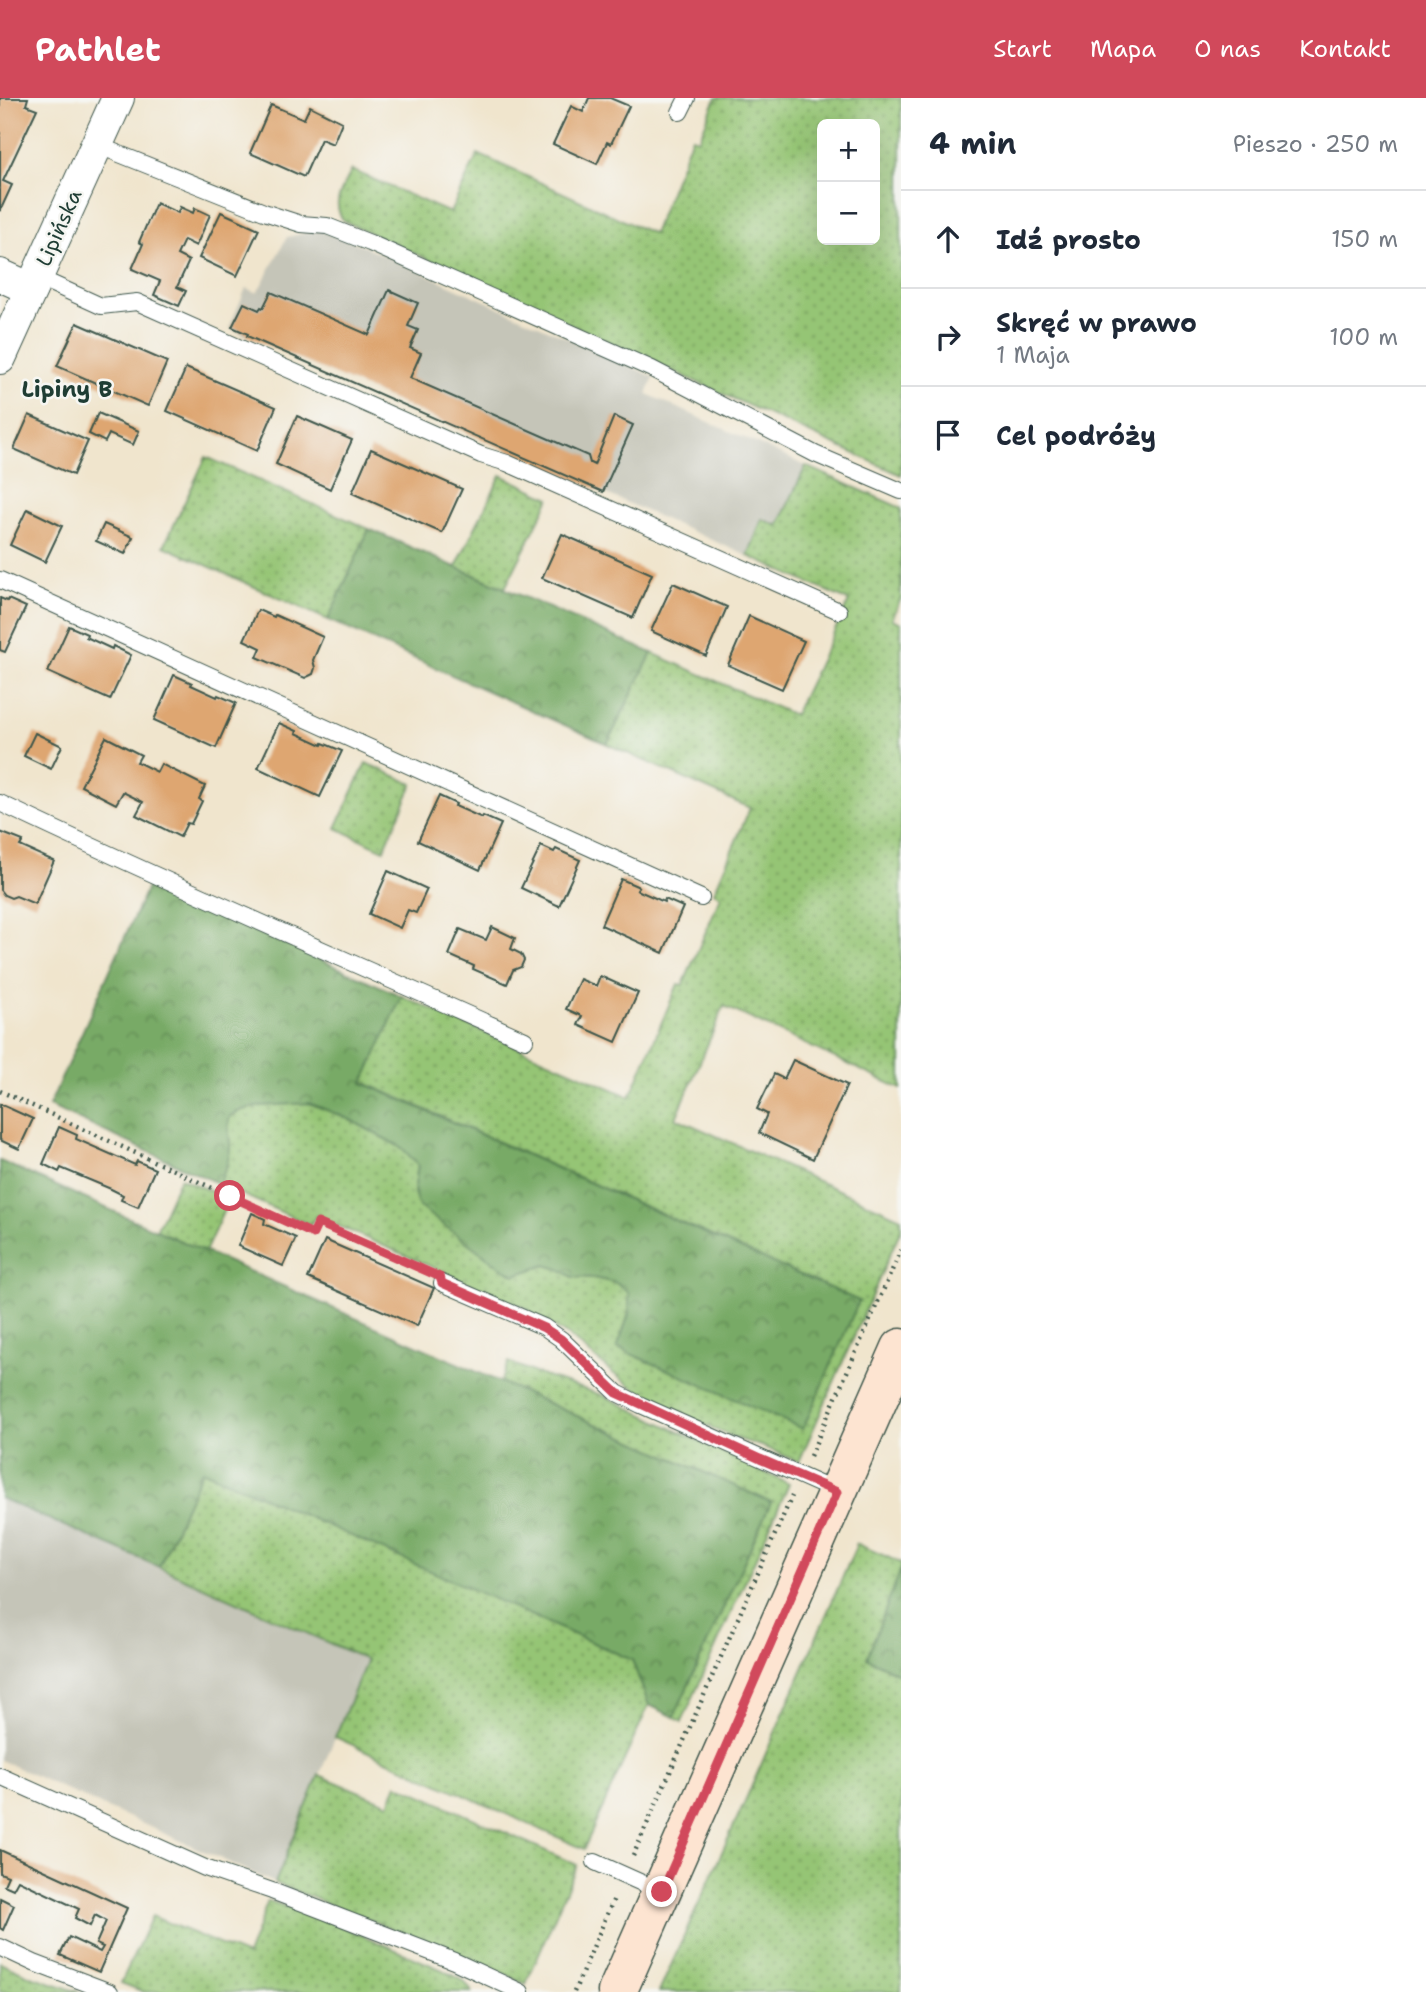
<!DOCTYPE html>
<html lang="pl">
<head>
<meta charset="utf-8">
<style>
  :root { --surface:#fff; --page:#f2f2f3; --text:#1f2937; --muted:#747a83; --line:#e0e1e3; --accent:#d1495b }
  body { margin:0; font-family:"Shantell Sans",sans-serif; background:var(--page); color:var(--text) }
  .controls { position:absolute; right:21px; top:21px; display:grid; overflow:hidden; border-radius:10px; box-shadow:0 7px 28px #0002 }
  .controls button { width:63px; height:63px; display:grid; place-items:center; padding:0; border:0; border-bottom:2px solid var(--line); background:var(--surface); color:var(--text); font:35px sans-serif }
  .stop { position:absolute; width:21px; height:21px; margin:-16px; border:5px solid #d1495b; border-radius:50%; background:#fff }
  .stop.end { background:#d1495b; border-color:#fff; box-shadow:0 2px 7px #0008 }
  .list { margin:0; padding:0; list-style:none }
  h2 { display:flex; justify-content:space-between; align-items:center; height:91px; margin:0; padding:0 28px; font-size:30px }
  h2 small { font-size:23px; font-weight:400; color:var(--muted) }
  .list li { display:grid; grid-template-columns:46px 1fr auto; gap:21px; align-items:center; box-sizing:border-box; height:98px; padding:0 28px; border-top:2px solid var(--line) }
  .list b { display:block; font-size:26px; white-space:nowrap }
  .list p { margin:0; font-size:23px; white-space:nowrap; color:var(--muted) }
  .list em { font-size:23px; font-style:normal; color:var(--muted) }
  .icon { flex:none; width:38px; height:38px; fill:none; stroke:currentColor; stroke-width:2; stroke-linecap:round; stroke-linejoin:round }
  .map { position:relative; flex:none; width:901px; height:1894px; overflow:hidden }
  header { display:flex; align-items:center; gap:42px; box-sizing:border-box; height:98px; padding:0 35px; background:var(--accent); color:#fff }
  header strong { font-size:33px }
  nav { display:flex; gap:38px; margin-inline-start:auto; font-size:24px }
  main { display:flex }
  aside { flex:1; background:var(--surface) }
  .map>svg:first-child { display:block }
</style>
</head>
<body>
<header>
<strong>Pathlet</strong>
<nav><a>Start</a><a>Mapa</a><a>O nas</a><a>Kontakt</a></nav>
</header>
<main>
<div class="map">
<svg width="901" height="1894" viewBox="0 0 901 1894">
  <defs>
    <pattern id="grass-dots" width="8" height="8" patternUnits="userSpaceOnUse" patternTransform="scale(1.75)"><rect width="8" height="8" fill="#95c575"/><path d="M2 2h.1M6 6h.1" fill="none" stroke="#79a161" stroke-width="1.8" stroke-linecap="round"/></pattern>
    <pattern id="forest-crowns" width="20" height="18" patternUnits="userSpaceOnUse" patternTransform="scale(1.75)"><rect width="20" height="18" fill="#78aa66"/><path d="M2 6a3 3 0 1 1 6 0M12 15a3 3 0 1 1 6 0" fill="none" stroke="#628c55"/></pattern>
  </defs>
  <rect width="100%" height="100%" fill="#f6f6f2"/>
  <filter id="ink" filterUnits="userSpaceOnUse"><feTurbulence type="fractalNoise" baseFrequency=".0143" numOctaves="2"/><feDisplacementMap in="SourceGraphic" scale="14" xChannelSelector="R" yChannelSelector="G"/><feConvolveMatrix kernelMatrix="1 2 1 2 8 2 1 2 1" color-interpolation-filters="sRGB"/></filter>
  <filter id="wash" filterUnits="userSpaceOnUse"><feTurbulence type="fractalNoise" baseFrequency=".00686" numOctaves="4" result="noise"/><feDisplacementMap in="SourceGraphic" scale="28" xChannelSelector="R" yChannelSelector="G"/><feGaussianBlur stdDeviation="1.57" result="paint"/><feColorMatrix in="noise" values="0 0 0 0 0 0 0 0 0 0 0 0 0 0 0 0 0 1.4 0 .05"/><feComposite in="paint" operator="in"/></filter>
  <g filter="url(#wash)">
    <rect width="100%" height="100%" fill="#f0e5cd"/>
    <!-- industrial -->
    <g fill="#c5c5b8">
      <path d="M325,131l329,148 -7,17 159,72 -28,60 -16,-6 -14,36 -519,-228 17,-40 11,5 30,-56z"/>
      <path d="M0,1400l367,162 -92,223 -275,-123z"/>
    </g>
    <!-- grass -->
    <g fill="url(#grass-dots)" stroke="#5a8154" stroke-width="2" fill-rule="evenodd">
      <path d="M716,0h185v377l-557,-254c-14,-18 -1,-33 8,-51l98,43 28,-59 175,80 39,-97 7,2zM822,26h53v116h-53z"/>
      <path d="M206,359l163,72 -41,91 -164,-74z"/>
      <path d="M806,368l95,42v90l-9,21 9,4v466l-177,-83 -48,112 225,100v11l-102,233 -35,-15 -26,-8 -77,-33 -47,-32 -45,-38 -40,-23 1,-3 -214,-94 -6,9 -91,-41c6,-14 11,-25 11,-39 0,-11 -4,-19 0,-29l12,-6 19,-4 48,-3 40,16 53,29 16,17 -4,28 101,82 31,-10 13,4 14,8 20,1 23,5 13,10v20l-11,35 241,-47 -496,-219 39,-86 228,101 48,-113 5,1 38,-89 -7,-4 36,-84 -143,-64 45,-91 142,62 55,-114 -101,-45 14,-37 16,7z"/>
      <path d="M501,377l49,23 -45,90 -49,-21z"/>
      <path d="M366,665l47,21 -29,66 -48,-22z"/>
      <path d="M180,1080l49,21 -24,53 -49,-22z"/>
      <path d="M509,1264l26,11 67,22 187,89 -107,238 -8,-5 97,-215 -270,-120z"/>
      <path d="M202,1372l430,190 17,45 -65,144 -249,-112 32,-77 -208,-93z"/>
      <path d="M857,1446l44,19v6l-34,89 34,17v317h-242l95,-211z"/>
      <path d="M319,1677l70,29 8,-20 180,81 -51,119 -40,-19 -211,-82z"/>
      <path d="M268,1803l47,14 132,57 17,9 8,11h-328l-23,-9 31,-67 95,40z"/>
      <path d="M0,1864l31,14 48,16h-79z"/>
    </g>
    <!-- forest -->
    <g fill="url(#forest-crowns)" stroke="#4c744d" stroke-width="2">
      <path d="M369,431l283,124 -45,91 -279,-124z"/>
      <path d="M149,785l253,113 -39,87 496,218 -56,128 -186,-81 12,-34v-21l-13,-10 -23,-5 -20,-1 -14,-8 -13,-4 -31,10 -13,-7 -83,-61 -5,-14 4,-28 -16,-17 -53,-29 -40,-16 -48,3 -19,4 -12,6c-4,10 0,18 0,28 0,15 -5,26 -11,40l-170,-78z"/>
      <path d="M0,1063l771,341 -97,215 -25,-12 -17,-45 -430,-190 -43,97 -159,-69z"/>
      <path d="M901,1471v106l-34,-17z"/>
    </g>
    <g id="blocks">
      <!-- building -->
      <g fill="#dea671">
        <path d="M0,0h28l-2,7 11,4 -34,72 9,4 -12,26z"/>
        <path d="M589,0h21l19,8 -18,38 -4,-2 -10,22 -44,-20 18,-38 12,6z"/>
        <path d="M271,7l33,14 6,-13 32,16 -9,22 -12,-5 -17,38 -54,-24z"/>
        <path d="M156,105l22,10 2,-6 13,6 2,-5 15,7 -14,31 -12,-6 -7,15 12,6 -12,26 9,4 -7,15 -25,-11 6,-14 -28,-12 11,-25 -4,-2z"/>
        <path d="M221,114l38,17 -22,47 -38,-18z"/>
        <path d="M389,192l29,13 -10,23 10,4 -8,18 11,5 -11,25 178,78 2,7 4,2 20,-49 19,9 -30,67 -356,-156 1,-2 -16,-7 12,-24 15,7 2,-3 2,1 8,-16 98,43z"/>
        <path d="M77,225l90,39 -19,44 -91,-40z"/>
        <path d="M186,270l90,39 -19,44 -90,-40z"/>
        <path d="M98,315l41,18 -6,14 -24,-11 -4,8 -16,-8z"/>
        <path d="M29,317l59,26 -15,34 -59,-26z"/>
        <path d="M297,318l55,24 -22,49 -54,-25z"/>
        <path d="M371,351l91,40 -20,44 -90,-40z"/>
        <path d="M27,411l35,17 -17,36 -35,-17z"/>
        <path d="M104,426l29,13 -8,17 -29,-13z"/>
        <path d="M562,436l90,40 -19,44 -91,-40z"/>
        <path d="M673,485l54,24 -21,49 -55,-25z"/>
        <path d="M0,500l7,3 1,-2 18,8 -21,45 -5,-2z"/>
        <path d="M258,512l16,7 1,-2 48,22 -10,23 2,8 -2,6 -8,4 -48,-21 4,-9 -17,-8z"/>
        <path d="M749,518l55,25 -22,48 -54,-24z"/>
        <path d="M69,528l18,8 -1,3 26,12 1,-3 18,9 -21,45 -62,-28z"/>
        <path d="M174,577l18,8 -1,2 26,12 1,-2 18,8 -20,45 -62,-28z"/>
        <path d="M279,625l18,8 -1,2 26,12 1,-2 19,8 -22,46 -62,-29z"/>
        <path d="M35,635l27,13 -11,23 -27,-13z"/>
        <path d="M106,639l35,18 -4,7 20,10 4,-8 44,22 -6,13 3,2 -11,23 -4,-1 -7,14 -44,-22 7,-13 -20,-10 -7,12 -35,-18z"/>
        <path d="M439,698l17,8 -1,2 27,12 1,-2 18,8 -21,46 -62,-29z"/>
        <path d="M0,734l23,9 -3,5 34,15 -19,43 -19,-8 -5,2 -7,-3 -4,-5z"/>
        <path d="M541,748l13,6 2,-3 24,11 -21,46 -38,-18z"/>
        <path d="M388,773l39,18 -11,24 -8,-3 -8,18 -31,-14z"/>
        <path d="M621,781l18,8 -2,3 27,12 1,-3 18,8 -20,46 -62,-28z"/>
        <path d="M492,829l23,11 -4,11 10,5 3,6 -3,7 -8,3 -6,14 -34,-15 1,-3 -25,-11 11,-26 26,11z"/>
        <path d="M600,878l38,17 -22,49 -38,-17 4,-9 -16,-7 14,-30 16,7z"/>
        <path d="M793,962l54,25 -34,74 -54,-26 8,-19 -10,-5 17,-35 10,5z"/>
        <path d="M0,1006l33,15 -14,30 -19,-9z"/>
        <path d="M59,1029l18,8 -1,4 59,26 2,-4 18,8 -17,38 -17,-7 2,-5 -12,-6 -50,-21 -2,4 -16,-8z"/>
        <path d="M252,1115l13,6 -1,5 32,14 -13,28 -45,-20z"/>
        <path d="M325,1142l109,48 -17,38 -109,-48z"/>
        <path d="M0,1752l127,58 -28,64 -39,-17 9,-18 31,15 3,-5 -7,-3 10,-23 -11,-6 -5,11 -15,-8 4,-9 -61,-29 -5,9 -9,-4 4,-9 -8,-3z"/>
        <path d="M0,1800l14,7 -11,25 -3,-2z"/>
      </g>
    </g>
  </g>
  <g filter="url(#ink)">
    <use href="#blocks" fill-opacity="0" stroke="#3e564b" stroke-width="2"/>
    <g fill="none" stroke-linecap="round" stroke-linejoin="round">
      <defs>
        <g id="lane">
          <path d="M680,14l7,-14"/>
          <path d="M97,47l167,67 37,12 26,2 43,17 282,126 163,85 86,37"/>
          <path d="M37,179l64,29 36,-4 344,153 26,8 332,148"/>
          <path d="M0,482l701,318"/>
          <path d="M0,705c173,83 350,158 525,237"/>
          <path d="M442,1185l102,44 17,12 56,54 24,12 196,87"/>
          <path d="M0,1678l205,92 67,23 182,70 67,31"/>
          <path d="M595,1764l67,30"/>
          <path d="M0,1849l34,16 76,29"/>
        </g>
        <g id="street">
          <path d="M0,177l31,14"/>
          <path d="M0,260l118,-260"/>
        </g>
        <path id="secondary" d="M617,1894l284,-644"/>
      </defs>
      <!-- lane casing -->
      <use href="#lane" stroke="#3e564b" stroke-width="18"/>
      <!-- street casing -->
      <use href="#street" stroke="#3e564b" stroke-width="34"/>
      <!-- secondary casing -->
      <use href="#secondary" stroke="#3e564b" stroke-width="41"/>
      <!-- path -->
      <g stroke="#3e564b" stroke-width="4.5" stroke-dasharray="2 5" stroke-linecap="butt">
        <path d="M0,993l313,143 5,-11 106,47"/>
        <path d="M810,1358l91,-206"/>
        <path d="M633,1758l159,-360"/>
        <path d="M574,1894l41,-96"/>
      </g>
      <!-- lane -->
      <use href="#lane" stroke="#fff" stroke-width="16"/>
      <!-- street -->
      <use href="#street" stroke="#fff" stroke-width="32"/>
      <!-- secondary -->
      <use href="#secondary" stroke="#fde4d1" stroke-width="38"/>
    </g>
  </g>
  <g fill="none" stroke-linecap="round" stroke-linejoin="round" filter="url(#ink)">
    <!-- route -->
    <path stroke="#d1495b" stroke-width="9" d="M230,1098l83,38 5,-11 122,54 2,6 102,45 17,11 56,54 143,66 77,33 -175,400"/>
  </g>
  <g text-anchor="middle" stroke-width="5" stroke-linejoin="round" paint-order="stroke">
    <!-- street labels -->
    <g font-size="21" fill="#1f3d34" stroke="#f6f6f2">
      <text transform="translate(59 130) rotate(-66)" y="7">Lipińska</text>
    </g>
    <!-- neighbourhood labels -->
    <g font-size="23" font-weight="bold" fill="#1f3d34" stroke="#f6f6f2">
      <text x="67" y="299">Lipiny B</text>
    </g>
  </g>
</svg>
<div class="controls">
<button>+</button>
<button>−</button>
</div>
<div class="stop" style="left:230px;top:1098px"></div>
<div class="stop end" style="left:662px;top:1794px"></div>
</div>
<aside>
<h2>4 min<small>Pieszo · 250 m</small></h2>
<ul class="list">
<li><svg class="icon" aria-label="ahead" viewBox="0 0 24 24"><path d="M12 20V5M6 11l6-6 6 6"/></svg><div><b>Idź prosto</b></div><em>150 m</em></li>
<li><svg class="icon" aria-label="right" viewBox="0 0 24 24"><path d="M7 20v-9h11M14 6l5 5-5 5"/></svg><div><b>Skręć w prawo</b><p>1 Maja</p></div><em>100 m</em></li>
<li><svg class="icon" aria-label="arrive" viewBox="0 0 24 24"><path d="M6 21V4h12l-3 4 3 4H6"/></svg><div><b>Cel podróży</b></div></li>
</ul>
</aside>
</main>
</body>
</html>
